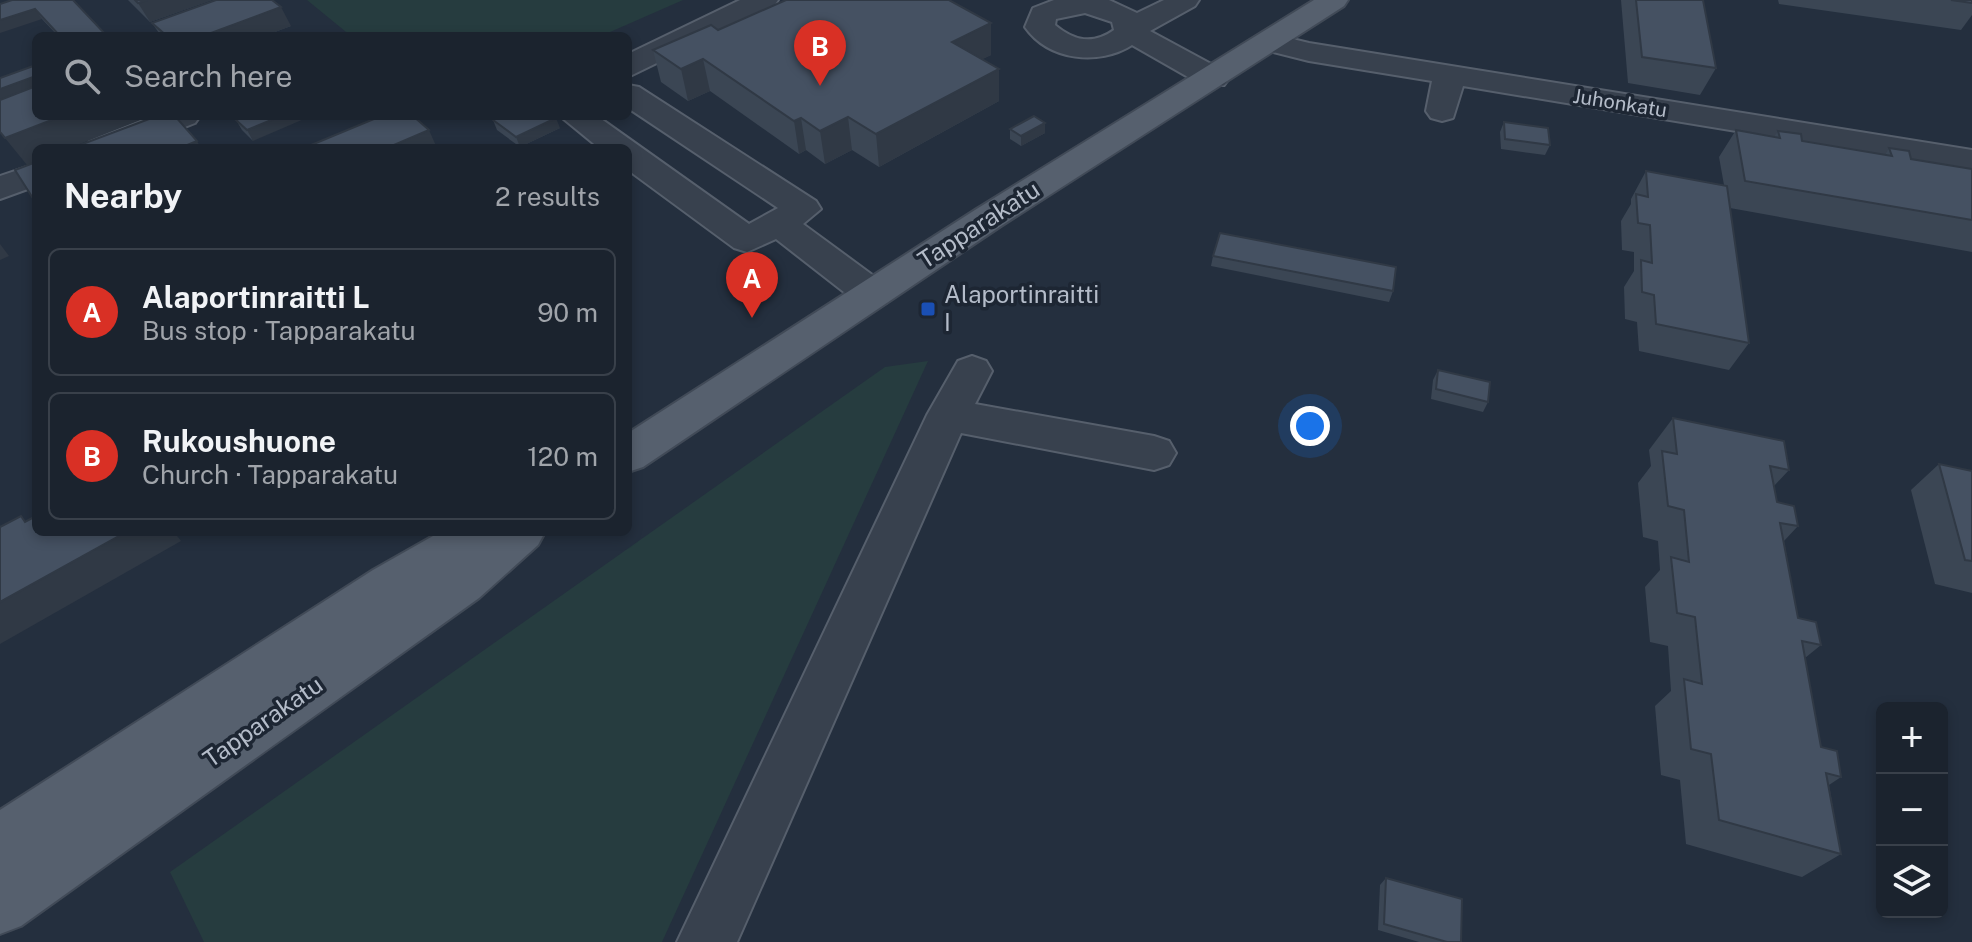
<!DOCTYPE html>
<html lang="en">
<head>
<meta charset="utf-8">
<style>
  :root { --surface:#1b232e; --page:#242b36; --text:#f1f3f6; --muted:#a0a4aa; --line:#39404a; --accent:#d93025 }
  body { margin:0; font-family:"Public Sans",sans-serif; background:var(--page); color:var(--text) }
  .controls { position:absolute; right:24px; bottom:24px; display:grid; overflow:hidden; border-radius:12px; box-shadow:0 4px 12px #0003 }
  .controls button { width:72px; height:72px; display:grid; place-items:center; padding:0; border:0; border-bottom:2px solid var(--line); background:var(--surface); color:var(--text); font:40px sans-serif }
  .you { position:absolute; left:1310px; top:426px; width:28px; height:28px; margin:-20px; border:6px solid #fff; border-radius:50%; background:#1a73e8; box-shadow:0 0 0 12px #1a73e833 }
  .badge { display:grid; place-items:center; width:52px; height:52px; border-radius:50%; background:var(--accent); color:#fff; font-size:26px; font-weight:700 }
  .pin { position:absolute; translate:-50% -66px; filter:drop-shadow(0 2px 4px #0008) }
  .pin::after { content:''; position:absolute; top:42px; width:28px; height:24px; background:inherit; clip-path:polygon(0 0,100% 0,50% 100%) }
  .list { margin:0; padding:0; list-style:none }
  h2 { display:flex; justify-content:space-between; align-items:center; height:104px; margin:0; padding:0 32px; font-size:34px }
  h2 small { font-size:26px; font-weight:400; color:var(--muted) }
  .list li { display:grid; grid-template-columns:52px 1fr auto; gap:24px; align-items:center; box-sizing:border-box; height:128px; margin:0 16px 16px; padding:0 16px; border:2px solid var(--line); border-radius:12px }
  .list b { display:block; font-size:30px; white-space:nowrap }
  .list p { margin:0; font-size:26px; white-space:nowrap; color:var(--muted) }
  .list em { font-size:26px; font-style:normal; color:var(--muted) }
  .icon { flex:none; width:44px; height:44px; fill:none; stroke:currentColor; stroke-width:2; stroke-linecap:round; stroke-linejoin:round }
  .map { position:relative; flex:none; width:1972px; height:942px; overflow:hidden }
  .search { position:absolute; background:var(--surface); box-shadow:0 4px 12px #0003; left:32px; top:32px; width:600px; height:88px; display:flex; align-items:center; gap:20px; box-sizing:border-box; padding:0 28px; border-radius:12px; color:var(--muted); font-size:30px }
  .panel { position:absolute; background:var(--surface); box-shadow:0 4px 12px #0003; left:32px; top:144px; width:600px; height:392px; border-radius:12px }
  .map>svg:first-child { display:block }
</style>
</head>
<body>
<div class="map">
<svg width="1972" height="942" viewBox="0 0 1972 942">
  <rect width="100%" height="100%" fill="#242f3e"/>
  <!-- green -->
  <g fill="#263c3f">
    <path d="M307,0h376l-82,36h-250z"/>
    <path d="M928,361l-266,581h-458l-34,-70 715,-505z"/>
  </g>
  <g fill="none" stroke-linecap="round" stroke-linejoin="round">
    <defs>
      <g id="minor">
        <path d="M740,0h38l-4,6 -146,71v-23z"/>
        <path d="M1054,0h55l28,13 27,-13h35l-4,6 -45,25 74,40 5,7 -5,7h-22l-70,-40c-33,21 -83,16 -107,-18l8,-19zM1085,13l27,9 2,8c-21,15 -40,11 -59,-5l1,-6z"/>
        <path d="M1268,33l41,10 663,107v20l-509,-84 -10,32 -11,3 -11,-3 -5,-7 6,-30 -123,-20 -52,-13 -4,-6 4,-6z"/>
        <path d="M628,85l11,2 177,114 5,8 -18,15 83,61 5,9 -5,9 -14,4 -14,-4 -82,-64 -29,13 -13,-4 -106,-78v-22h-29l-39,-32h37l152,108 29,-16 -150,-100z"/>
        <path d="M155,116h45l-5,7 -63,25h-47l5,-7z"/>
        <path d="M36,164v22l-36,13v-23z"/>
        <path d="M972,356l14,5 6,10 -17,33 179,32 15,5 7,12 -7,12 -15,5 -193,-37 -224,509h-60l250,-527 31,-54z"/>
      </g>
      <g id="major">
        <path d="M1314,0h34l-4,6 -343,220 -358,241 -15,5v-39l347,-223z"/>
        <path d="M440,532h105l-7,13 -59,53 -458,328 -21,8v-124l373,-240z"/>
      </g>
    </defs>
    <!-- minor casing -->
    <use href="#minor" stroke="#565f6c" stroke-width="4"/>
    <!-- major casing -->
    <use href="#major" stroke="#414a57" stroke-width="4"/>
    <!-- minor -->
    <use href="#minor" fill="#38414e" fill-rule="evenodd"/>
    <!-- major -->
    <use href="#major" fill="#56606e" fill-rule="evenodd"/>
  </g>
  <!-- wall -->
  <g fill="#3b4654">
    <path d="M12,0l95,36h-49l-16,-17z"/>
    <path d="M128,0h84l-62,22z"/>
    <path d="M1621,0h82l13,68 -16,27 -72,-12z"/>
    <path d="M1778,0h194v15l-11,15 -182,-26z"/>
    <path d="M152,23l139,3 -27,10h-103z"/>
    <path d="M991,23v32l-9,4 17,10v32l-120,66 -27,-17 -27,14 -19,-14 -7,4 -89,-63 -22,10 -27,-19 -8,-32 65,-20z"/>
    <path d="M246,116l7,25 -11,-11 -6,-10z"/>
    <path d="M493,120l67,8 -40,19 -23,-17z"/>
    <path d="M1504,122l46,23 -5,10 -44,-6 -1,-17z"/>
    <path d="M1045,123v10l-24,13 -11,-7v-10z"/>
    <path d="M1736,130l38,7 4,-6 24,10 83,14 4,-7 22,11 61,10v83l-242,-44 19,135 -20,27 -90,-19 -2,-29 -12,-3 -1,-32 10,-16v-19l-12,-2 -1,-29 10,-17v-5l15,-28 78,14 -5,-28z"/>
    <path d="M1213,256l180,35 -4,11 -178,-36z"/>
    <path d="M1438,370l50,32 -5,10 -52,-13 2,-19z"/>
    <path d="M1673,418l116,52 -15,16 3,16 21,24 -14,15 14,77 23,27 -16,13 16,89 20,30 -12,8 12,69 -39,23 -116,-33 -6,-64 -19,-5 -6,-69 16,-15 -3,-45 -18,-4 -5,-55 15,-17 -2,-29 -15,-4 -5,-54 13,-17 -2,-16z"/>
    <path d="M1939,464l33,7v122l-37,-9 -24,-94z"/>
    <path d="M1386,878l75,64h-42l-41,-12 2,-45z"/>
  </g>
  <!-- shaded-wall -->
  <g fill="#303945">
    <path d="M147,0h65l-62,22 -12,-19z"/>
    <path d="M281,7l10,19 -27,10h-61z"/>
    <path d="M35,9l7,10 -42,14v-13z"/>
    <path d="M991,23v32l-39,20v-33z"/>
    <path d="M703,59l7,32 -22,10 -7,-32z"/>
    <path d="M999,69v32l-120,66 -3,-33z"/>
    <path d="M36,76v12l-36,13v-12z"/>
    <path d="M62,116h88l-80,32h-34v13l-9,4 -22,-27z"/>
    <path d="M281,116h30l-58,25 -6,-11z"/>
    <path d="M848,117l4,33 -27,14 -5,-33z"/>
    <path d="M556,118l4,10 -40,19 -4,-10z"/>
    <path d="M801,118l5,32 -7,4 -5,-33z"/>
    <path d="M1045,123v10l-24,13v-10z"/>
    <path d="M429,130l8,18h-50z"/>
    <path d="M197,141l4,7h-21z"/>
    <path d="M0,244l9,12 -9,4z"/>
    <path d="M126,532h48l7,9 -181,103v-42z"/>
  </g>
  <!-- building -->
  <g fill="#455162" stroke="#303945" stroke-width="2">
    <path d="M12,0h61l34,36h-47l-25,-27 -35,11v-16z"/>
    <path d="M135,0h12l-9,3z"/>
    <path d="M216,0h56l9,7 -78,29h-36l-15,-13z"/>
    <path d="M786,0h163l42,23 -39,19 47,27 -123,65 -28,-17 -28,14 -19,-13 -7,3 -91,-62 -22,10 -28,-19 58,-25 7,5z"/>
    <path d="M1636,0h67l13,68 -74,-11z"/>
    <path d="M1951,0h21v3z"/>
    <path d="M36,65v11l-36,13v-11z"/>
    <path d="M36,86v30h26l-57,22 -5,-6v-32z"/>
    <path d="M157,116h18l22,25 -17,7h-108z"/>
    <path d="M246,116h35l-34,14 -11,-10z"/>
    <path d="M381,116h32l16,14 -42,18h-83z"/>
    <path d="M501,116h52l3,2 -40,19 -23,-17z"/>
    <path d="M1034,116l11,7 -24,13 -11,-7z"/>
    <path d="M1504,122l44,6 2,17 -45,-6z"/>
    <path d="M1736,130l44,8 -2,-7 23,3 1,7 90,15 -3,-8 20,3 2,8 61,10v51l-227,-39z"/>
    <path d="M36,162v41l-21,-33z"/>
    <path d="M1646,171l81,15 22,157 -93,-19 -2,-29 -12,-3 -1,-32 11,3 -2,-38 -12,-2 -2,-29 12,3z"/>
    <path d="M1220,233l176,34 -3,24 -180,-35z"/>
    <path d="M1438,370l52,12 -2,20 -52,-13z"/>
    <path d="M1673,418l111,23 5,29 -19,-4 7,36 17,4 4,20 -18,-3 18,95 18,4 5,23 -19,-4 19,106 16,4 4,26 -15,-4 15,81 -122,-34 -8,-66 -20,-5 -7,-70 18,5 -7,-67 -18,-4 -6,-56 18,5 -5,-52 -16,-4 -6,-55 15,3z"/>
    <path d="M1939,464l33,7v90l-7,-1z"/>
    <path d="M21,516l4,6 11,-6v16h90l-126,70v-75z"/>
    <path d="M1386,878l76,21 -1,43h-14l-63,-18z"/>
  </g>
  <!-- markers -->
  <rect fill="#1a4fb4" stroke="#1d2633" stroke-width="3" x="920" y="301" width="16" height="16" rx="4"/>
  <g text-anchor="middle" stroke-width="7" stroke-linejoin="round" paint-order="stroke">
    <!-- far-street labels -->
    <g font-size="20" fill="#b4bcc9" stroke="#1d2633">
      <text transform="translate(1620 103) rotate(9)" y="7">Juhonkatu</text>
    </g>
    <!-- street labels -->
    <g font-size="24" fill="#b4bcc9" stroke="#1d2633">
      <text transform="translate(979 225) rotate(-33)" y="8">Tapparakatu</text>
      <text transform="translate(263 722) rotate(-35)" y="8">Tapparakatu</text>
    </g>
    <!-- poi labels -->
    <g font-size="24" fill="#b4bcc9" stroke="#1d2633" text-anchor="start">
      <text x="944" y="303">Alaportinraitti<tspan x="944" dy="28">I</tspan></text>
    </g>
  </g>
</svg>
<div class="controls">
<button>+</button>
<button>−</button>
<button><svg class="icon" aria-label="layers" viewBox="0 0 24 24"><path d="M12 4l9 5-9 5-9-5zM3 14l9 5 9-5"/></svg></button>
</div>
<div class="you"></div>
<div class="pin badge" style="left:752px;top:318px">A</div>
<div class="pin badge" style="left:820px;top:86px">B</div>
<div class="search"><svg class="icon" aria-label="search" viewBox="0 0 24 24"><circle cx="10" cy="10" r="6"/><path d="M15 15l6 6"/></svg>Search here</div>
<section class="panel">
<h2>Nearby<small>2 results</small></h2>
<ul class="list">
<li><span class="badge">A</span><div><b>Alaportinraitti L</b><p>Bus stop · Tapparakatu</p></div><em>90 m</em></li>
<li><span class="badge">B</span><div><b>Rukoushuone</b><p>Church · Tapparakatu</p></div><em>120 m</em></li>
</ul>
</section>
</div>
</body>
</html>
